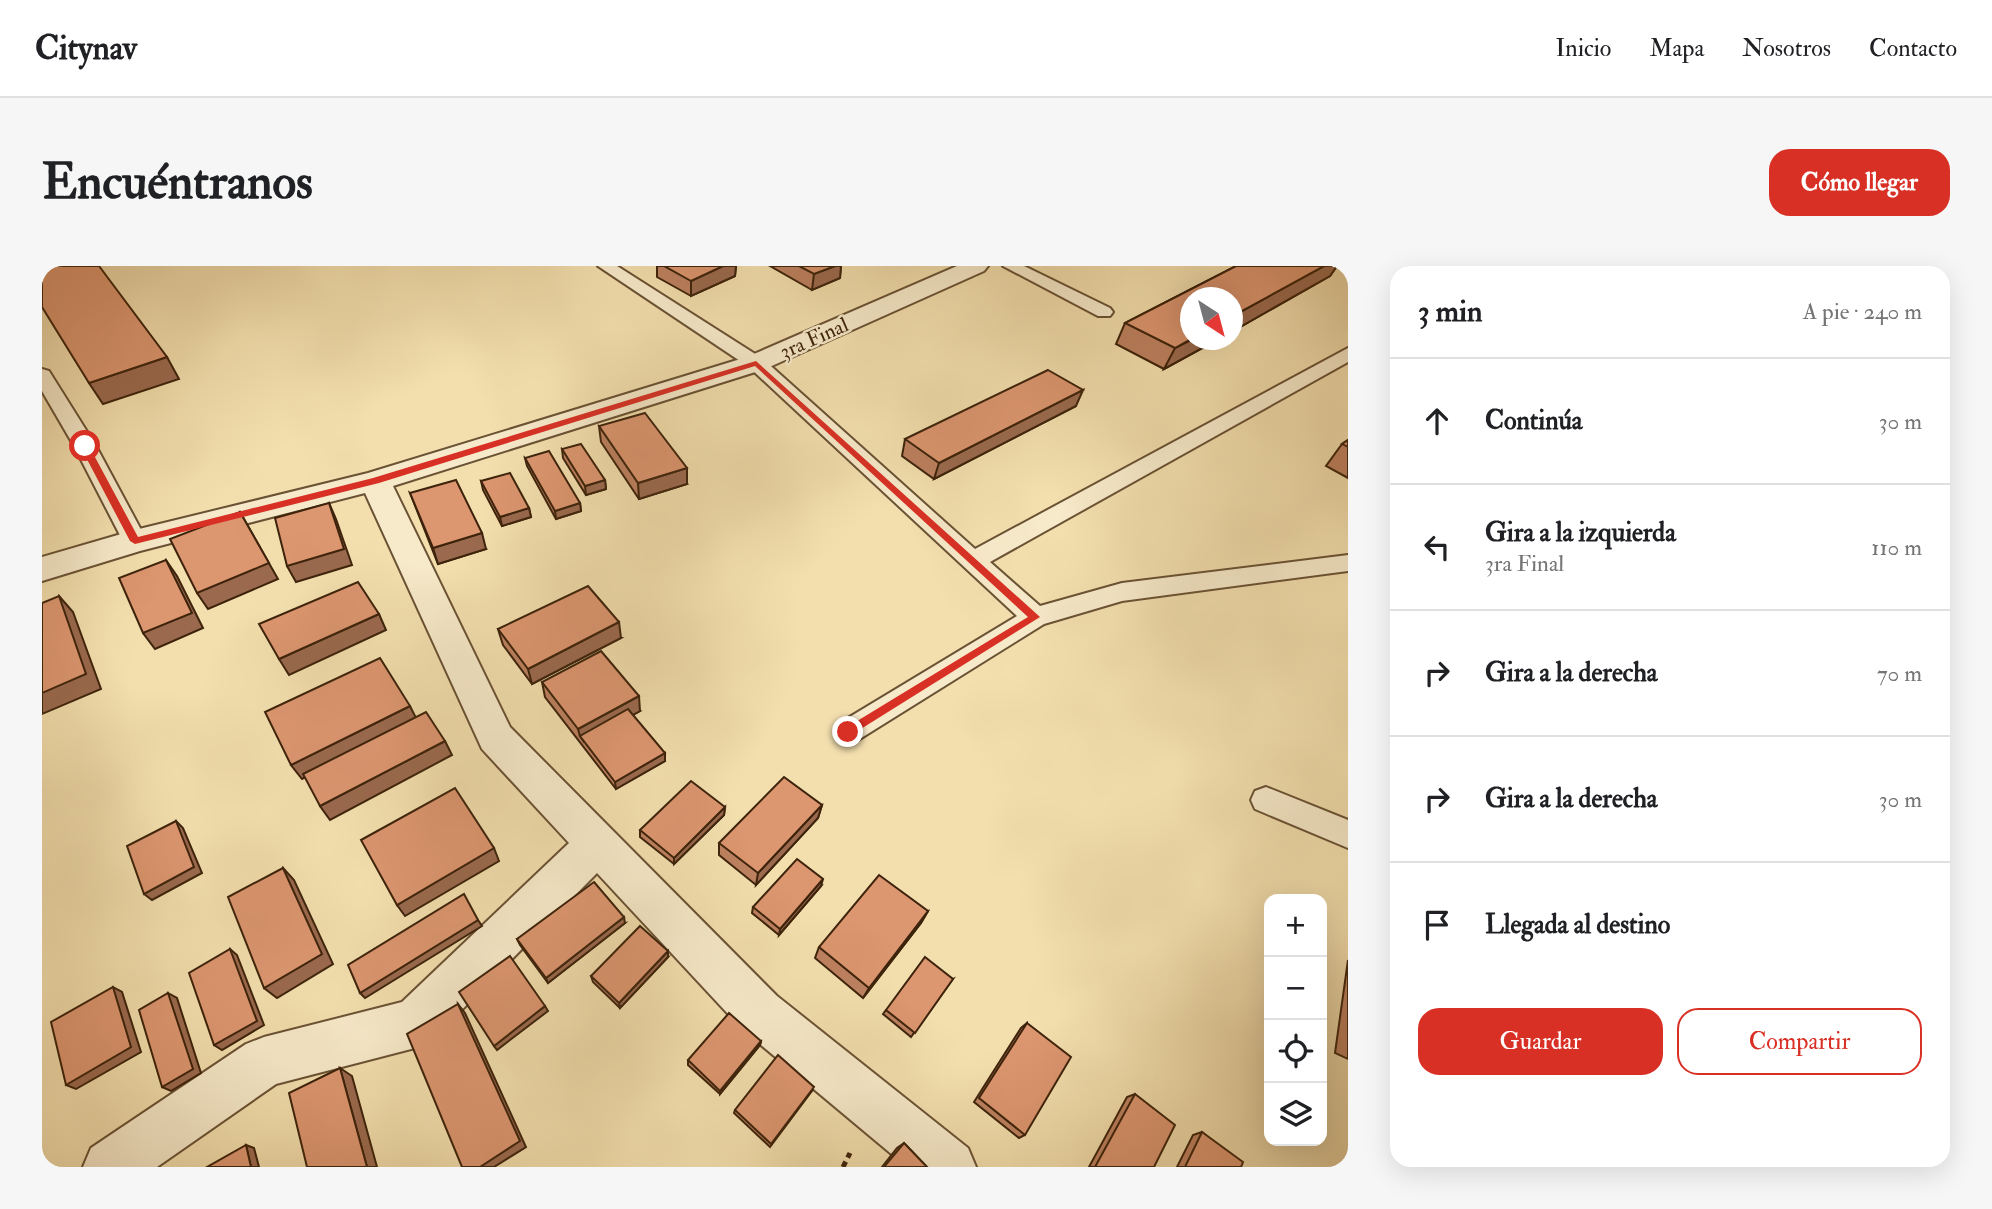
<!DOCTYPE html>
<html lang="es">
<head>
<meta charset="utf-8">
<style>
  :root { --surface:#fff; --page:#f6f6f6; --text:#202124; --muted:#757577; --line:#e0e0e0; --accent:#d93025 }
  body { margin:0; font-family:"IM FELL Double Pica",serif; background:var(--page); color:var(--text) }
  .controls { position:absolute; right:21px; bottom:21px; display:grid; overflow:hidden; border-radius:14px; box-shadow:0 7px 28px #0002 }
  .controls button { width:63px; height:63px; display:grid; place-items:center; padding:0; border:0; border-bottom:2px solid var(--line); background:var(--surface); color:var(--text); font:35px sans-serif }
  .compass { position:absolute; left:1138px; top:21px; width:63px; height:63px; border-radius:50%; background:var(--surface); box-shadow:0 7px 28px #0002; rotate:144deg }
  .stop { position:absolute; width:21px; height:21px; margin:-16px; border:5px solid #d93025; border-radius:50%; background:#fff }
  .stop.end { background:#d93025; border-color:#fff; box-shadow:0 2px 7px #0008 }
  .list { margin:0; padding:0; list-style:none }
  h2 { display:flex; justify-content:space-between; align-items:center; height:91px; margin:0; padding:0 28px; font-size:30px }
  h2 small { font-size:23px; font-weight:400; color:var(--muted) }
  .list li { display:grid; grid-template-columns:46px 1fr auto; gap:21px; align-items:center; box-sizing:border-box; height:126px; padding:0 28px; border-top:2px solid var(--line) }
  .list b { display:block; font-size:26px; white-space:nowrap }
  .list p { margin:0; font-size:23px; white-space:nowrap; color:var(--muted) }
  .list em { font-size:23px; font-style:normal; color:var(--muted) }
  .actions { display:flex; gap:14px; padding:21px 28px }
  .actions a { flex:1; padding:16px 0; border:2px solid var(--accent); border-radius:21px; text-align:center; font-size:24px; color:var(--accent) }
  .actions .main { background:var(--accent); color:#fff }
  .icon { flex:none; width:38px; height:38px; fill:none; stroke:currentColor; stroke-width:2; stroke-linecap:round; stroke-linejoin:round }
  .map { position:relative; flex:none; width:1306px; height:901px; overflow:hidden; border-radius:21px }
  header { display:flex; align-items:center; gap:42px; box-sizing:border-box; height:98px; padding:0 35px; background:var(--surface); border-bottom:2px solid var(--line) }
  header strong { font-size:33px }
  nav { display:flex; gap:38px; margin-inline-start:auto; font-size:24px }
  .intro { display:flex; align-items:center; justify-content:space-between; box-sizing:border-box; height:168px; padding:0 42px }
  h1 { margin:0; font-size:49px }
  .button { padding:18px 32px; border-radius:21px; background:var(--accent); color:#fff; font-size:24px; font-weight:700 }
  main { display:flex; gap:42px; padding:0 42px }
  aside { flex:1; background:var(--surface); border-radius:21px; box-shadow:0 7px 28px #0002 }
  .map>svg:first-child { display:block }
</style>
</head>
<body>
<header>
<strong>Citynav</strong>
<nav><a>Inicio</a><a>Mapa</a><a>Nosotros</a><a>Contacto</a></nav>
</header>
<div class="intro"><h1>Encuéntranos</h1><a class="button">Cómo llegar</a></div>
<main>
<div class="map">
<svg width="1306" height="901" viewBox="0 0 1306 901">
  <rect width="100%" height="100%" fill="#f3dfae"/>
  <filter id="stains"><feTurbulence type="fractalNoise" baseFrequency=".00286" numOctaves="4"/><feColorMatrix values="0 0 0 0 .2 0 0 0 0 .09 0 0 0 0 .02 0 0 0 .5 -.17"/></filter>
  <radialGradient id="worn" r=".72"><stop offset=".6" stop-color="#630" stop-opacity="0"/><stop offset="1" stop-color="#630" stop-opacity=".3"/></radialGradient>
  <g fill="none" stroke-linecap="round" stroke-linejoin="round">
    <defs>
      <g id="service">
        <path d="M556,0h19l146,93 212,190 373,-201v14l-358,200 50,44 82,-23 226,-28v16l-226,30 -78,23 -186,116 -10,4 -10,-4 -4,-8 4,-8 179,-108 -268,-249z"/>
        <path d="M961,0h21l86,42 3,4 -3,4h-12z"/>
        <path d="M0,103l7,2 47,75 51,95 -4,6 -8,2 -8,-2 -4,-6 -49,-95 -32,-55z"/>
        <path d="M1224,521l82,33v28l-93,-39 -4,-9 4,-9z"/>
      </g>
      <path id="minor" d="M915,0h31l-4,5 -219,98 -372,117 117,241 267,269 191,152 8,19h-69l-164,-137 -146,-157 -165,167 -17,8 -139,36 -119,83h-74l8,-19 155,-104 18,-7 138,-35 167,-159 -87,-94 -117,-256 -225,58 -98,30v-24l93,-27 233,-57 379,-116z"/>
    </defs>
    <!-- service casing -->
    <use href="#service" stroke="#6a5234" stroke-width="4"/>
    <!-- minor casing -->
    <use href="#minor" stroke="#6a5234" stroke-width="4"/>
    <!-- path -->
    <path stroke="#3d230b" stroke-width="5" stroke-dasharray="6 4.5" stroke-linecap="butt" d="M801,901l7,-14"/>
    <!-- service -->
    <use href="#service" fill="#f7eaca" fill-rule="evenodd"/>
    <!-- minor -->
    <use href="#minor" fill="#f7eaca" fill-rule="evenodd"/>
  </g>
  <!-- wall -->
  <g fill="#bd8160" stroke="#3d230b" stroke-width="2">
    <path d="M615,0h79l-1,10 -44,20 -34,-19z"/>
    <path d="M728,0h71l-1,12 -28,12z"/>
    <path d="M1194,0h101l-7,10 -97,55v-33h-42v42h26l-53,29 -48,-25 9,-21z"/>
    <path d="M1034,140l-142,73 -32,-23 3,-17z"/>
    <path d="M557,160l88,58 -48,15 -38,-57z"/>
    <path d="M1306,174v38l-22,-12 16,-22z"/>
    <path d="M520,183l43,31 1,9 -20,6 -23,-37z"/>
    <path d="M483,192l55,45 1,8 -25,8 -29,-53z"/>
    <path d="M439,215l48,27 2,9 -29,9 -19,-36z"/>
    <path d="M368,227l76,56 -48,15z"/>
    <path d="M456,363l123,9 -89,46 -29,-39z"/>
    <path d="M500,416l98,29 -7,4 32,46 -49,28 -71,-92z"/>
    <path d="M780,539l-4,13 -62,67 -37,-30v-12z"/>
    <path d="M683,541l-1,8 -50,49 -34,-27v-7z"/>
    <path d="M779,620l-42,49 -27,-22 1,-6z"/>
    <path d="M886,645l-7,12 -58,75 -48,-40 4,-11z"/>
    <path d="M583,657l-77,60 -28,-38 -3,-6z"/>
    <path d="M626,691l-48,51 -27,-26 -2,-6z"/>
    <path d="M1306,694v99l-13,-6z"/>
    <path d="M911,713l-42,58 -28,-23 3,-4z"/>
    <path d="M985,757l-2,112 -6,3 -45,-36 47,-74z"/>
    <path d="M719,775l-1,4 -40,49 -32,-29v-5z"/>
    <path d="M770,825l-42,56 -36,-34 1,-3z"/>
    <path d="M1093,828l19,73h-65l38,-70z"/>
    <path d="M1160,866l39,35h-64l16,-32z"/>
    <path d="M862,877l23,24h-45l15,-19z"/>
  </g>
  <!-- shaded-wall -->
  <g fill="#9a694e" stroke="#3d230b" stroke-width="2">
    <path d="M681,0h13l-1,10 -44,20v-15z"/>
    <path d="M793,0h6l-1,12 -28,12 2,-16z"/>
    <path d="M1282,0h13l-7,10 -97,55v-15z"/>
    <path d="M1149,74h26l-53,29 11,-21z"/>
    <path d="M125,91l12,22 -76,25 -14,-21z"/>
    <path d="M1041,124l-7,16 -142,73 5,-16z"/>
    <path d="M645,202v16l-48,15 -1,-16z"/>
    <path d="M563,214l1,9 -20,6 -1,-9z"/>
    <path d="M287,237l7,16 16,46 -56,17 -9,-16z"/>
    <path d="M538,237l1,8 -25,8 -1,-8z"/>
    <path d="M487,242l2,9 -29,9 -2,-9z"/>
    <path d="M198,246l38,67 -70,30 -11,-16z"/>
    <path d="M440,267l4,16 -48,15 -5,-16z"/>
    <path d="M124,294l11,16 26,52 -48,21 -12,-16z"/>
    <path d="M17,330l14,16 28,77 -59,25v-21z"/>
    <path d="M337,348l7,16 -97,45 -10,-16z"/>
    <path d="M577,356l2,16 -89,46 -4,-15z"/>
    <path d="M597,430l1,15 -56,31 -4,-6 -2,-7z"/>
    <path d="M368,440l7,14 -115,59 -11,-14z"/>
    <path d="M403,475l7,14 -122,65 -10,-14z"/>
    <path d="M623,487v8l-49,28 -1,-7z"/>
    <path d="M780,539l-4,13 -62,67 2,-12z"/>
    <path d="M683,541l-1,8 -50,49v-6z"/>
    <path d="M134,555l7,7 19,45 -50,27 -8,-6z"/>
    <path d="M452,582l5,13 -94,55 -8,-11z"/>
    <path d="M241,602l11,12 39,84 -56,34 -13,-10z"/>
    <path d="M781,613l-2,7 -42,49 1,-6z"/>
    <path d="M886,645l-7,12 -58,75 6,-10z"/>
    <path d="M582,651l1,6 -77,60 -2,-5z"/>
    <path d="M436,654l4,6 -117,72 -5,-5z"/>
    <path d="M188,683l7,6 27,70 -42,25 -8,-5z"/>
    <path d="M626,685v6l-48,51 -1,-5z"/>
    <path d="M71,721l9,5 19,60 -65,37 -10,-4z"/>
    <path d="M126,727l9,5 24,75 -30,18 -9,-4z"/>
    <path d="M416,738l7,9 61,134 -32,20h-14z"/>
    <path d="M503,740l3,5 -51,39 -3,-4z"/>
    <path d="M719,775l-1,4 -40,49v-3z"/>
    <path d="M298,802l12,8 25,91h-10z"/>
    <path d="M204,879l8,3 5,19h-8z"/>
  </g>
  <!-- building -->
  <g fill="#dc9670" stroke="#3d230b" stroke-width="2">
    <path d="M0,0h57l68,91 -78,26 -47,-76z"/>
    <path d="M622,0h59l-32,15z"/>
    <path d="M757,0h36l-21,8z"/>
    <path d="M1194,0h88l-91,50v-18h-42v41l-16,9 -50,-25z"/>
    <path d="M1006,104l35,20 -144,73 -34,-24z"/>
    <path d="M603,147l42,55 -49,15 -39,-57z"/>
    <path d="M1306,174v7l-6,-3z"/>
    <path d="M539,178l24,36 -20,6 -23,-37z"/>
    <path d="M507,185l31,52 -25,8 -30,-53z"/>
    <path d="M468,207l19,35 -29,9 -19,-36z"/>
    <path d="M414,214l26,53 -49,15 -23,-55z"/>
    <path d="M287,237l15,46 -57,17 -12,-48z"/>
    <path d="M198,246l29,51 -72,30 -27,-54z"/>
    <path d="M124,294l26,53 -49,20 -24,-55z"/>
    <path d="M316,316l21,32 -100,45 -20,-35z"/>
    <path d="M546,320l31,36 -91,47 -30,-40z"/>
    <path d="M17,330l27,78 -44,19v-90z"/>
    <path d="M559,385l38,45 -61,33 -36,-47z"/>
    <path d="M338,392l30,48 -119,59 -26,-53z"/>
    <path d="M586,443l37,44 -50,29 -35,-46z"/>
    <path d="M384,446l19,29 -125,65 -17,-32z"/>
    <path d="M742,511l38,28 -64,68 -39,-30z"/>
    <path d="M649,515l34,26 -51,51 -34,-28z"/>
    <path d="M413,522l39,60 -97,57 -36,-65z"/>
    <path d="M134,555l18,46 -50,27 -17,-48z"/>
    <path d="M755,593l26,20 -43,50 -27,-22z"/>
    <path d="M241,602l39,86 -58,34 -36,-91z"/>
    <path d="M837,609l49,36 -59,77 -50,-41z"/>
    <path d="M552,616l30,35 -78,61 -29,-39z"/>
    <path d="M422,628l14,26 -118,73 -12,-28z"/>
    <path d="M598,660l28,25 -49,52 -28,-27z"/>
    <path d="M188,683l27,72 -43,24 -25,-72z"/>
    <path d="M468,690l35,50 -51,40 -35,-54z"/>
    <path d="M883,691l28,22 -38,54 -29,-23z"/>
    <path d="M71,721l18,60 -65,38 -15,-63z"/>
    <path d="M126,727l25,76 -31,18 -23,-77z"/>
    <path d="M416,738l62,137 -40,26h-18l-55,-133z"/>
    <path d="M687,747l32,28 -41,50 -32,-31z"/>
    <path d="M985,757l44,34 -46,78 -46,-37z"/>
    <path d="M736,789l36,32 -43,57 -36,-34z"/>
    <path d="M298,802l27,99h-60l-18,-74z"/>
    <path d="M1093,828l40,31 -21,42h-59z"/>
    <path d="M1160,866l41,30 -2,5h-56z"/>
    <path d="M862,877l23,24h-43z"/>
    <path d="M204,879l5,22h-44z"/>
  </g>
  <!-- route -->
  <path fill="#d93025" d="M714,95l284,256 -192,120 -4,-1v-7l184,-112 -273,-251 -376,117 -244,61 -5,-3 -50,-95 5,-3 4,3 49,91 235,-59z"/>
  <g text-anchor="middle" stroke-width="5" stroke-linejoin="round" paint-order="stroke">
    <!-- far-street labels -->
    <g font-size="21" fill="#3d230b" stroke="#f7eaca">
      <text transform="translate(772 72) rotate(-24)" y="7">3ra Final</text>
    </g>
  </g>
  <rect width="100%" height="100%" filter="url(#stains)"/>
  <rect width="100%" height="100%" fill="url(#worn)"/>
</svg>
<div class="controls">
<button>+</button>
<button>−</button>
<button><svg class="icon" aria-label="locate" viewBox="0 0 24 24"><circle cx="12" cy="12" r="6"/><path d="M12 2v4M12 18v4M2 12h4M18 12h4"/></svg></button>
<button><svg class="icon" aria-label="layers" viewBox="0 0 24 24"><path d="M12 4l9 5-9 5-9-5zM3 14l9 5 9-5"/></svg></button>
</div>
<svg class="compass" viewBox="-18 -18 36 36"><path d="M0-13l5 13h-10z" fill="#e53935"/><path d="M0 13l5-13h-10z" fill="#757577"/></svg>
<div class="stop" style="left:43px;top:180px"></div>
<div class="stop end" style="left:806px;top:466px"></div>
</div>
<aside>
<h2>3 min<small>A pie · 240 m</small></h2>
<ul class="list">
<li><svg class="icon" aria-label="ahead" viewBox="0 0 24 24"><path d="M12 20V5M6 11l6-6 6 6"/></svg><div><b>Continúa</b></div><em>30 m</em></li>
<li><svg class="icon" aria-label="left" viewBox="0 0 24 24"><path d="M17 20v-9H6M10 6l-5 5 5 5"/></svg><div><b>Gira a la izquierda</b><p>3ra Final</p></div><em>110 m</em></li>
<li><svg class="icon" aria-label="right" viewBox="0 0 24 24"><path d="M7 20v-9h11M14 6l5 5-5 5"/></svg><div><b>Gira a la derecha</b></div><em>70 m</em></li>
<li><svg class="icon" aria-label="right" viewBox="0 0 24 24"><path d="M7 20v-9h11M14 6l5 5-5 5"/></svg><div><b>Gira a la derecha</b></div><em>30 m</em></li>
<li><svg class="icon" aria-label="arrive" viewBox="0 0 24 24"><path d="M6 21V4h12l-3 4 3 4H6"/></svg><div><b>Llegada al destino</b></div></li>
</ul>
<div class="actions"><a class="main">Guardar</a><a>Compartir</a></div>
</aside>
</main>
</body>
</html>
